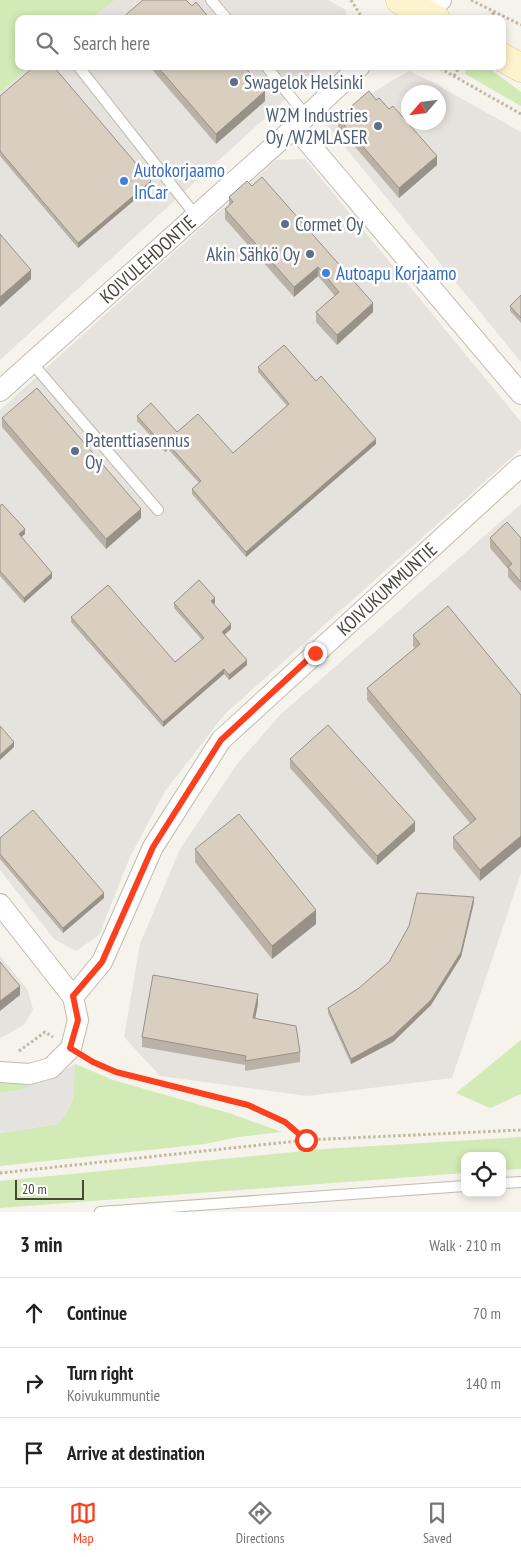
<!DOCTYPE html>
<html lang="en">
<head>
<meta charset="utf-8">
<style>
  :root { --surface:#fff; --page:#f2f2f2; --text:#222; --muted:#767676; --line:#e0e0e0; --accent:#fc3f1d }
  body { margin:0; font-family:"PT Sans Narrow",sans-serif; background:var(--page); color:var(--text) }
  .controls { position:absolute; right:15px; bottom:15px; display:grid; overflow:hidden; border-radius:10px; box-shadow:0 2px 8px #0003 }
  .controls button { width:45px; height:45px; display:grid; place-items:center; padding:0; border:0; border-bottom:1px solid var(--line); background:var(--surface); color:var(--text); font:25px sans-serif }
  .compass { position:absolute; left:401px; top:85px; width:45px; height:45px; border-radius:50%; background:var(--surface); box-shadow:0 2px 8px #0003; rotate:242deg }
  .scale { position:absolute; left:15px; bottom:12px; width:69px; box-sizing:border-box; padding-left:5px; border:2px solid #4b4439; border-top:0; font-size:14px; line-height:18px; white-space:nowrap; color:#4b4439; -webkit-text-stroke:4px #fff; paint-order:stroke }
  .stop { position:absolute; width:15px; height:15px; margin:-11px; border:4px solid #fc3f1d; border-radius:50%; background:#fff }
  .stop.end { background:#fc3f1d; border-color:#fff; box-shadow:0 1px 5px #0008 }
  .list { margin:0; padding:0; list-style:none }
  h2 { display:flex; justify-content:space-between; align-items:center; height:65px; margin:0; padding:0 20px; font-size:21px }
  h2 small { font-size:16px; font-weight:400; color:var(--muted) }
  .list li { display:grid; grid-template-columns:32px 1fr auto; gap:15px; align-items:center; box-sizing:border-box; height:70px; padding:0 20px; border-top:1px solid var(--line) }
  .list b { display:block; font-size:19px; white-space:nowrap }
  .list p { margin:0; font-size:16px; white-space:nowrap; color:var(--muted) }
  .list em { font-size:16px; font-style:normal; color:var(--muted) }
  .icon { flex:none; width:28px; height:28px; fill:none; stroke:currentColor; stroke-width:2; stroke-linecap:round; stroke-linejoin:round }
  .map { position:relative; flex:none; width:521px; height:1212px; overflow:hidden }
  .search { position:absolute; background:var(--surface); box-shadow:0 2px 8px #0003; left:15px; right:15px; top:15px; height:55px; display:flex; align-items:center; gap:12px; box-sizing:border-box; padding:0 18px; border-radius:10px; color:var(--muted); font-size:19px }
  .sheet { height:275px; background:var(--surface) }
  nav { display:flex; justify-content:space-around; align-items:center; box-sizing:border-box; height:70px; border-top:1px solid var(--line); background:var(--surface); font-size:14px; color:var(--muted) }
  nav a { display:grid; justify-items:center; gap:2px }
  nav .on { color:var(--accent) }
  .map>svg:first-child { display:block }
</style>
</head>
<body>
<div class="map">
<svg width="521" height="1212" viewBox="0 0 521 1212">
  <rect width="100%" height="100%" fill="#f6f3ec"/>
  <!-- industrial -->
  <g fill="#e6e2dd" fill-rule="evenodd">
    <path d="M115,0h213l18,10 1,8 -257,1z"/>
    <path d="M31,66h291l-322,294v-268z"/>
    <path d="M409,71l21,10 91,51v230l-195,-238 62,-41zM408,92h30v30h-30z"/>
    <path d="M305,159l216,263v27l-296,265 -60,77 -35,66 -31,78 -23,16 -22,-12 -54,-69v-460l276,-250z"/>
    <path d="M521,504v369l-69,205 -145,18 -147,-20 -36,-39 16,-93 40,-95 57,-85 44,-50z"/>
    <path d="M0,956l27,33 6,20 -9,16 -24,13z"/>
  </g>
  <!-- green -->
  <g fill="#d2eab5">
    <path d="M0,0h115l-25,19h-71v47h12l-31,26z"/>
    <path d="M466,66h20l4,3 31,23v14l-54,-31 -2,-2z"/>
    <path d="M521,1040v54l-31,14 -34,-15z"/>
    <path d="M75,1064l38,16 119,34 50,18 -44,5 -33,7 -205,22v-33l58,-9 10,-14 5,-12z"/>
    <path d="M0,1081l30,3 -4,5 -26,4z"/>
    <path d="M521,1137v32l-19,1v-14h-37v17l-465,35v-27l324,-32z"/>
  </g>
  <!-- parking -->
  <path fill="#e5e3e0" d="M75,1064l-2,34 -5,12 -10,14 -58,9v-40l26,-4 4,-5 23,-7z"/>
  <g fill="none" stroke-linecap="round" stroke-linejoin="round">
    <defs>
      <g id="service">
        <path d="M211,0l16,19"/>
        <path d="M78,66l118,150"/>
        <path d="M266,66l41,51"/>
        <path d="M32,363l126,147"/>
        <path d="M502,1183l19,-1"/>
        <path d="M100,1212l365,-26"/>
      </g>
      <g id="minor">
        <path d="M418,19l23,-19"/>
        <path d="M295,127l226,267"/>
        <path id="s1" d="M0,391l295,-264 65,-61"/>
        <path d="M0,904l73,93"/>
        <path id="s2" d="M0,1072l29,2 22,-6 20,-20 7,-28 -5,-23 29,-35 51,-115 68,-107 300,-274"/>
      </g>
      <g id="secondary">
        <path d="M400,0l36,19"/>
        <path d="M502,57l19,11"/>
      </g>
    </defs>
    <!-- service casing -->
    <use href="#service" stroke="#c2bbae" stroke-width="12"/>
    <!-- minor casing -->
    <use href="#minor" stroke="#c2bbae" stroke-width="22"/>
    <!-- secondary casing -->
    <use href="#secondary" stroke="#d6c79b" stroke-width="29"/>
    <!-- path -->
    <g stroke="#c4b79f" stroke-width="3" stroke-dasharray="2.5 2.5" stroke-linecap="butt">
      <path d="M351,0l12,19"/>
      <path d="M471,0l50,25"/>
      <path d="M490,19l4,-7"/>
      <path d="M436,66l85,48"/>
      <path d="M454,76l6,-10"/>
      <path d="M19,1051l26,-19 8,5"/>
      <path d="M88,1059l28,13 132,33 37,16 21,19"/>
      <path d="M0,1173l306,-33 215,-10"/>
    </g>
    <!-- service -->
    <use href="#service" stroke="#fff" stroke-width="10"/>
    <!-- minor -->
    <use href="#minor" stroke="#fff" stroke-width="20"/>
    <!-- secondary -->
    <use href="#secondary" stroke="#fff3cd" stroke-width="28"/>
  </g>
  <!-- wall -->
  <g fill="#bab2a6">
    <path d="M149,66h95l21,35 -49,43z"/>
    <path d="M0,96l151,90 -73,62 -78,-92z"/>
    <path d="M376,100l61,65 -38,33 -61,-71v-9z"/>
    <path d="M247,181l126,131 -36,33 -21,-23v-10l19,-16 -17,-20 -24,21 -69,-78v-10l4,-3v-9z"/>
    <path d="M521,295v28l-11,-12v-5z"/>
    <path d="M258,367l58,14 60,63 -130,113 -54,-63v-5l7,-6 -31,-34 -3,3 -28,-31v-5l96,37 54,-47 -29,-34z"/>
    <path d="M2,418l139,100 -35,31 -104,-122z"/>
    <path d="M0,506l25,28 -4,3 31,41 -28,25 -24,-27z"/>
    <path d="M490,538h31v53l-13,-14v-8l-18,-21z"/>
    <path d="M174,603h41l-2,1 18,25 -7,5 23,31 -18,15 -5,-6 -61,53 -92,-105v-5l104,45 27,-22 -28,-32z"/>
    <path d="M413,635l108,60 -41,186 -27,-33v-11l17,-14 -103,-123v-12l48,-40 -2,-2z"/>
    <path d="M290,759l125,72 -38,34 -87,-97z"/>
    <path d="M0,838l104,60 -41,35 -63,-74z"/>
    <path d="M195,849l121,75 -44,35 -77,-97z"/>
    <path d="M474,902l-13,55 -30,48 -38,37 -42,22 -23,-51v-5l31,-20z"/>
    <path d="M258,1004l-3,15 45,33v10l-55,9v-6l-103,-18v-10z"/>
  </g>
  <!-- shaded-wall -->
  <g fill="#979187">
    <path d="M265,91v10l-49,43v-10z"/>
    <path d="M437,156v9l-38,33v-10z"/>
    <path d="M151,181v5l-73,62v-5z"/>
    <path d="M318,267v9l-24,21v-10z"/>
    <path d="M31,270v9l-31,28v-10z"/>
    <path d="M373,303v9l-36,33v-10z"/>
    <path d="M376,439v5l-130,113v-5z"/>
    <path d="M168,444v5l-3,3v-5z"/>
    <path d="M141,509v9l-35,31v-10z"/>
    <path d="M25,529v5l-6,5v-5z"/>
    <path d="M52,573v5l-28,25v-5z"/>
    <path d="M215,598v5l-4,3v-5z"/>
    <path d="M231,624v5l-9,8v-5z"/>
    <path d="M247,660v5l-18,15v-5z"/>
    <path d="M224,669v5l-61,53v-5z"/>
    <path d="M14,742v5l-14,13v-5z"/>
    <path d="M415,822v9l-38,34v-9z"/>
    <path d="M521,836v11l-41,34v-11z"/>
    <path d="M104,893v5l-41,35v-5z"/>
    <path d="M474,897v5l-13,55 -30,48 -38,37 -42,22v-5z"/>
    <path d="M316,910v14l-44,35v-13z"/>
    <path d="M20,986v9l-20,16v-10z"/>
    <path d="M258,994v10l-5,24v-10z"/>
  </g>
  <!-- building -->
  <g fill="#d8cfc1" stroke="#979187">
    <path d="M143,0h43l6,6 4,-4 14,17h-89z"/>
    <path d="M35,66h18l98,115 -73,62 -78,-92v-55z"/>
    <path d="M157,66h87l21,25 -49,43z"/>
    <path d="M369,91l7,9 3,-2 10,11 4,-3 44,50 -38,32 -61,-70z"/>
    <path d="M262,177l111,126 -36,32 -21,-23 23,-20 -21,-25 -24,20 -69,-78 8,-7 -4,-5 18,-16 5,5z"/>
    <path d="M0,234l31,36 -31,27z"/>
    <path d="M521,295v23l-11,-12z"/>
    <path d="M284,345l32,36 5,-5 55,63 -130,113 -54,-63 9,-8 -33,-37 -3,3 -28,-31 14,-13 26,29 21,-18 35,39 56,-49 -31,-37z"/>
    <path d="M37,388l104,121 -35,30 -104,-121z"/>
    <path d="M2,504l23,25 -6,5 33,39 -28,25 -24,-27v-65z"/>
    <path d="M507,522l14,16v44l-13,-15 4,-3 -22,-26z"/>
    <path d="M199,580l16,18 -4,3 20,23 -9,8 25,28 -18,15 -5,-6 -61,53 -92,-105 37,-32 67,77 29,-24 -30,-35z"/>
    <path d="M448,606l73,89v141l-41,34 -27,-33 23,-18 -109,-131 53,-44 -7,-9z"/>
    <path d="M328,725l87,97 -38,34 -87,-97z"/>
    <path d="M0,726l14,16 -14,13z"/>
    <path d="M33,810l71,83 -41,35 -63,-74v-16z"/>
    <path d="M239,814l77,96 -44,36 -77,-97z"/>
    <path d="M417,893l57,4 -13,55 -30,48 -38,36 -42,23 -23,-51 31,-20 30,-26 20,-36z"/>
    <path d="M0,962l20,24 -20,15z"/>
    <path d="M153,975l105,19 -5,24 43,8 4,26 -55,9 1,-5 -104,-19z"/>
  </g>
  <g fill="none" stroke-linecap="round" stroke-linejoin="round">
    <!-- route -->
    <path stroke="#fc3f1d" stroke-width="6" d="M306,1140l-21,-18 -37,-17 -132,-33 -23,-10 -23,-14 8,-28 -5,-24 29,-34 51,-115 68,-107 94,-87"/>
  </g>
  <!-- markers -->
  <g fill="#5c6f8a" stroke="#fff" stroke-width="2">
    <circle cx="234" cy="82" r="5"/>
    <circle cx="378" cy="126" r="5"/>
    <circle cx="285" cy="224" r="5"/>
    <circle cx="310" cy="254" r="5"/>
    <circle cx="75" cy="451" r="5"/>
  </g>
  <g fill="#3f7fe0" stroke="#fff" stroke-width="2">
    <circle cx="124" cy="181" r="5"/>
    <circle cx="326" cy="273" r="5"/>
  </g>
  <g text-anchor="middle" stroke-width="5" stroke-linejoin="round" paint-order="stroke">
    <!-- service labels -->
    <g font-size="19" fill="#4e5e75" stroke="#fff" text-anchor="start">
      <text x="244" y="89">Swagelok Helsinki</text>
      <text x="368" y="122" text-anchor="end">W2M Industries<tspan x="368" dy="22">Oy /W2MLASER</tspan></text>
      <text x="295" y="231">Cormet Oy</text>
      <text x="300" y="261" text-anchor="end">Akin Sähkö Oy</text>
      <text x="85" y="447">Patenttiasennus<tspan x="85" dy="22">Oy</tspan></text>
    </g>
    <!-- shop labels -->
    <g font-size="19" fill="#366cbe" stroke="#fff" text-anchor="start">
      <text x="134" y="177">Autokorjaamo<tspan x="134" dy="22">InCar</tspan></text>
      <text x="336" y="280">Autoapu Korjaamo</text>
    </g>
    <!-- street labels -->
    <g font-size="19" fill="#4b4439" stroke="#fff">
      <text dy="7" stroke="none"><textPath href="#s1" startOffset="198">KOIVULEHDONTIE</textPath></text>
      <text dy="7" stroke="none"><textPath href="#s2" startOffset="655">KOIVUKUMMUNTIE</textPath></text>
    </g>
  </g>
</svg>
<div class="controls">
<button><svg class="icon" aria-label="locate" viewBox="0 0 24 24"><circle cx="12" cy="12" r="6"/><path d="M12 2v4M12 18v4M2 12h4M18 12h4"/></svg></button>
</div>
<svg class="compass" viewBox="-18 -18 36 36"><path d="M0-13l5 13h-10z" fill="#e53935"/><path d="M0 13l5-13h-10z" fill="#767676"/></svg>
<div class="scale">20 m</div>
<div class="stop" style="left:306px;top:1140px"></div>
<div class="stop end" style="left:315px;top:653px"></div>
<div class="search"><svg class="icon" aria-label="search" viewBox="0 0 24 24"><circle cx="10" cy="10" r="6"/><path d="M15 15l6 6"/></svg>Search here</div>
</div>
<section class="sheet">
<h2>3 min<small>Walk · 210 m</small></h2>
<ul class="list">
<li><svg class="icon" aria-label="ahead" viewBox="0 0 24 24"><path d="M12 20V5M6 11l6-6 6 6"/></svg><div><b>Continue</b></div><em>70 m</em></li>
<li><svg class="icon" aria-label="right" viewBox="0 0 24 24"><path d="M7 20v-9h11M14 6l5 5-5 5"/></svg><div><b>Turn right</b><p>Koivukummuntie</p></div><em>140 m</em></li>
<li><svg class="icon" aria-label="arrive" viewBox="0 0 24 24"><path d="M6 21V4h12l-3 4 3 4H6"/></svg><div><b>Arrive at destination</b></div></li>
</ul>
</section>
<nav>
<a class="on"><svg class="icon" aria-label="map" viewBox="0 0 24 24"><path d="M3 6l6-2 6 2 6-2v14l-6 2-6-2-6 2zM9 4v14M15 6v14"/></svg>Map</a>
<a><svg class="icon" aria-label="directions" viewBox="0 0 24 24"><path d="M12 3l9 9-9 9-9-9zM9 14v-3h6M13 9l2 2-2 2"/></svg>Directions</a>
<a><svg class="icon" aria-label="saved" viewBox="0 0 24 24"><path d="M7 4h10v16l-5-4-5 4z"/></svg>Saved</a>
</nav>
</body>
</html>
